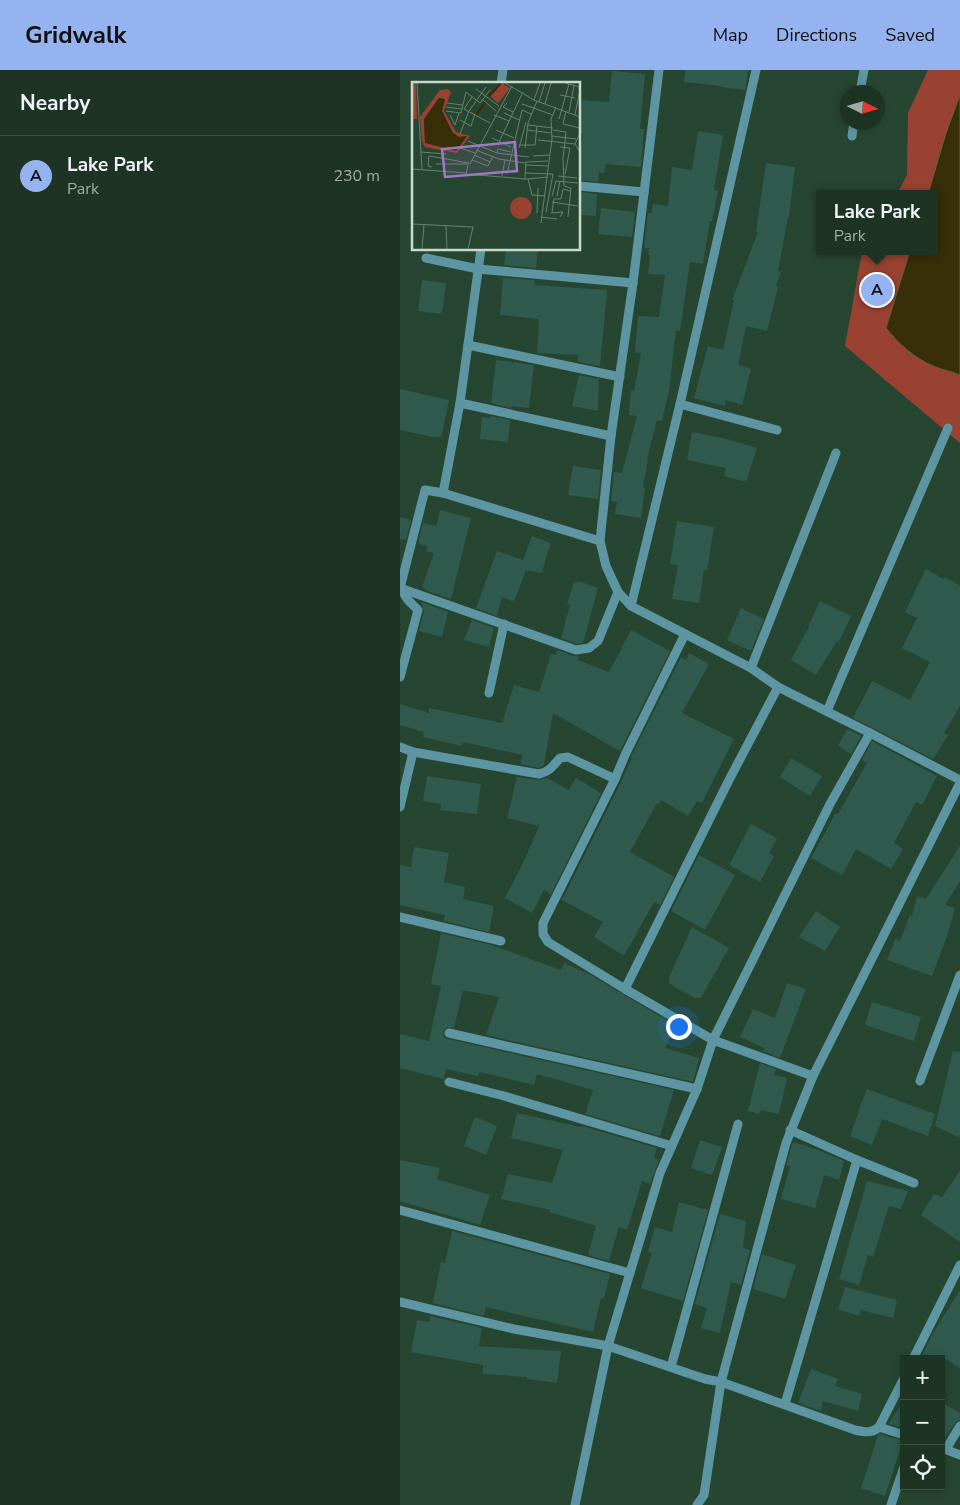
<!DOCTYPE html>
<html lang="en">
<head>
<meta charset="utf-8">
<style>
  :root { --surface:#1d3425; --page:#2a3f32; --text:#f1f3f6; --muted:#a0aaa7; --line:#3b4f42; --accent:#95b2f1 }
  body { margin:0; font-family:"Nunito Sans",sans-serif; background:var(--page); color:var(--text) }
  .controls { position:absolute; right:15px; bottom:15px; display:grid; overflow:hidden; border-radius:0px; box-shadow:0 2px 8px #0003 }
  .controls button { width:45px; height:45px; display:grid; place-items:center; padding:0; border:0; border-bottom:1px solid var(--line); background:var(--surface); color:var(--text); font:25px sans-serif }
  .compass { position:absolute; left:440px; top:15px; width:45px; height:45px; border-radius:50%; background:var(--surface); box-shadow:0 2px 8px #0003; rotate:95deg }
  .you { position:absolute; left:278px; top:956px; width:18px; height:18px; margin:-12px; border:4px solid #fff; border-radius:50%; background:#1a73e8; box-shadow:0 0 0 8px #1a73e833 }
  .badge { display:grid; place-items:center; width:32px; height:32px; border-radius:50%; background:var(--accent); color:#111; font-size:16px; font-weight:700 }
  .pin { position:absolute; translate:-50% -50%; border:2px solid #fff; box-shadow:0 1px 5px #0006 }
  .popup { position:absolute; left:416px; top:120px; width:122px; height:65px; box-sizing:border-box; display:grid; place-content:center; border-radius:0px; background:var(--surface); filter:drop-shadow(0 1px 4px #0005); font-size:16px; white-space:nowrap; color:var(--muted) }
  .popup b { font-size:19px; color:var(--text) }
  .popup::after { content:''; position:absolute; left:50%; top:100%; margin-left:-10px; border:10px solid transparent; border-top-color:var(--surface) }
  .list { margin:0; padding:0; list-style:none }
  h2 { display:flex; justify-content:space-between; align-items:center; height:65px; margin:0; padding:0 20px; font-size:21px }
  h2 small { font-size:16px; font-weight:400; color:var(--muted) }
  .list li { display:grid; grid-template-columns:32px 1fr auto; gap:15px; align-items:center; box-sizing:border-box; height:80px; padding:0 20px; border-top:1px solid var(--line) }
  .list b { display:block; font-size:19px; white-space:nowrap }
  .list p { margin:0; font-size:16px; white-space:nowrap; color:var(--muted) }
  .list em { font-size:16px; font-style:normal; color:var(--muted) }
  .icon { flex:none; width:28px; height:28px; fill:none; stroke:currentColor; stroke-width:2; stroke-linecap:round; stroke-linejoin:round }
  .map { position:relative; flex:none; width:560px; height:1435px; overflow:hidden }
  header { display:flex; align-items:center; gap:30px; box-sizing:border-box; height:70px; padding:0 25px; background:var(--accent); color:#111 }
  header strong { font-size:24px }
  nav { display:flex; gap:28px; margin-inline-start:auto; font-size:18px }
  main { display:flex }
  aside { flex:1; background:var(--surface) }
  .map>svg:first-child { display:block }
</style>
</head>
<body>
<header>
<strong>Gridwalk</strong>
<nav><a>Map</a><a>Directions</a><a>Saved</a></nav>
</header>
<main>
<aside>
<h2>Nearby<small></small></h2>
<ul class="list">
<li><span class="badge">A</span><div><b>Lake Park</b><p>Park</p></div><em>230 m</em></li>
</ul>
</aside>
<div class="map">
<svg width="560" height="1435" viewBox="0 0 560 1435">
  <rect width="100%" height="100%" fill="#274631"/>
  <!-- green -->
  <g fill="#9a4231">
    <path d="M528,0h32v25l-14,38 -18,61h-31l10,-19 1,-62z"/>
    <path d="M510,181l-24,77c13,16 27,29 47,38 9,4 18,5 27,9v68l-115,-97 17,-94z"/>
  </g>
  <!-- water -->
  <path fill="#382e08" stroke="#636243" d="M560,25v280c-9,-4 -18,-5 -27,-9 -20,-9 -34,-22 -47,-38l24,-77h24v-57h-6l18,-61z"/>
  <!-- building -->
  <g fill="#2f5a4d">
    <path d="M285,0h63l-3,20 -24,-3v-1l-37,-4z"/>
    <path d="M212,1l33,3 -5,55h4l-3,38 -35,-3 -2,9 -5,-1 -1,10 -18,-2 1,-10h-2v-4l4,-32 -4,-1 3,-33 27,2z"/>
    <path d="M298,61l25,4 -9,55 4,1 -6,30h-2l-7,43 -13,-2 -10,69 -4,-1 -7,61 -7,30 -5,-1 -10,39h1l-5,28 2,1 -4,30 -26,-4 2,-12 -6,-1 3,-29 8,1 15,-57 -8,-1 2,-25 3,1 7,-38 -6,-1 3,-36 21,1 6,-42 -17,-1 2,-19h-2l1,-7h-5l4,-35h4l1,-9 15,2 4,-39 20,3z"/>
    <path d="M366,93l29,4 -6,50h-1l-10,54 3,1 -5,14 2,1 -11,44 -21,-5 -8,39 13,4 -9,36 -16,-5 -1,6 -31,-8 14,-52 15,4 11,-50h-2l26,-68h-2z"/>
    <path d="M179,122l18,2 -1,22 -17,-1z"/>
    <path d="M201,138l34,4 -3,25 -34,-3z"/>
    <path d="M106,179h32l-2,19 -32,-3z"/>
    <path d="M103,208l32,2 -1,5 73,5 -7,76 -22,-4v-7l-41,-2 2,-34 -39,-4z"/>
    <path d="M22,210l24,3 -4,31 -24,-3z"/>
    <path d="M96,290l38,5 -5,43 -18,-2v2l-20,-5z"/>
    <path d="M179,305l20,4 -1,32 -26,-5z"/>
    <path d="M0,319l49,11 -8,37h-8l-33,-7z"/>
    <path d="M90,346l20,4 -2,22 -28,-3 2,-22 8,1z"/>
    <path d="M292,362l35,7 30,9 -11,34 -22,-6 2,-8 -39,-8z"/>
    <path d="M173,396l28,4 -3,29 -30,-4z"/>
    <path d="M40,440l31,8 -20,81 -26,-9 1,-1 -4,-2 12,-34 -8,-2 1,-5 -9,-3 5,-20 13,3z"/>
    <path d="M0,447l11,3 -5,20 -6,-1z"/>
    <path d="M277,451l37,6 -7,43h-3l-5,33 -27,-4 6,-34 -8,-1z"/>
    <path d="M132,466l19,7 -4,11 -5,19 -16,-3 -12,32 -12,-5 -5,19 -21,-8 21,-57 26,9z"/>
    <path d="M526,499l17,10 2,-2 15,9v120l-16,27 4,2 -15,24 -80,-41 19,-37 38,19 20,-38 -28,-14 15,-30 -12,-6z"/>
    <path d="M174,512h7l17,6 -15,55 -6,1 -16,-6 9,-33 -3,-1z"/>
    <path d="M420,531l31,15 -12,26 -2,-1 -21,34 -25,-15 18,-33h-1z"/>
    <path d="M22,532l26,10 -6,25 -23,-6 5,-20 -2,-6z"/>
    <path d="M341,538l23,11 -13,32 -24,-11z"/>
    <path d="M72,550l22,8 -5,19 -25,-7z"/>
    <path d="M231,560l39,21 -50,100 -67,-38 -9,52 -5,3 -19,-4 3,-9 -60,-13 -1,4 -39,-9 1,-5 -24,-7v-21l29,9v-5l73,15 12,-38 25,7 12,-38 5,1 1,-5 17,6h5l-1,4 31,12z"/>
    <path d="M289,583l20,11 -27,49 52,26 -32,64 -5,-2 -9,15 -27,-16 -2,4 -2,-1 -27,49 44,25 -14,28 -6,-3 -30,54 -30,-19 9,-15 -41,-22 59,-118 11,-24 -1,-1 50,-100 5,3z"/>
    <path d="M447,659l14,7 -10,18 -13,-8z"/>
    <path d="M472,671l65,35 -15,29 -6,-3 -22,41 9,6 -12,20 -35,-20 -14,26 -31,-17 25,-45 2,1 29,-51 -5,-3z"/>
    <path d="M391,688l31,18 -12,20 -30,-19z"/>
    <path d="M27,706l54,8 -4,30 -37,-4 1,-6 -18,-3z"/>
    <path d="M117,707l21,3 9,-2 22,12 7,-12 25,15 -50,101 -7,-4 -12,23 -27,-15 19,-37 15,-35 -32,-8z"/>
    <path d="M351,754l26,14 -8,15 5,3 -14,26 -31,-17z"/>
    <path d="M560,776v35l-15,24 10,3 -8,28 -15,40 -45,-16 8,-21 5,2 10,-26 2,1 5,-20 9,3z"/>
    <path d="M14,777l35,6 -5,29 21,5 -2,12 31,7 -5,26 -45,-11 1,-6 -45,-10v-40l11,2z"/>
    <path d="M299,785l36,20 -30,55 -34,-19z"/>
    <path d="M416,841l24,16 -15,24 -26,-14z"/>
    <path d="M292,857l37,21 -28,50h-7l-25,-15v-6z"/>
    <path d="M41,863l50,12 70,25 3,-7 27,12 85,51 -11,22 34,10 -6,24 -207,-47 13,-38 -36,-7 -9,38 -7,-1 -4,5 1,5 4,2 226,51 -14,46 -75,-22 8,-24 -56,-16 -3,11 -54,-13 -2,4 -32,-7 -2,10 -44,-11v-34l29,7 12,-55 -10,-2z"/>
    <path d="M387,913l19,6 -26,69 -17,-7 1,-3 -24,-11 13,-28 22,9z"/>
    <path d="M472,932l49,15 -7,24 -49,-16z"/>
    <path d="M553,981l7,1v86l-25,-12z"/>
    <path d="M360,993l16,6 -2,6 13,3 -8,36 -18,-4 -2,4 -11,-3z"/>
    <path d="M467,1019l68,25 -7,22 -46,-17 -10,26 -22,-9 9,-25h-1z"/>
    <path d="M117,1043l64,14 1,-1 75,22 -3,10 5,2 -9,24 -8,-3 -15,49 -8,-3 -10,34 -21,-6 8,-29 -46,-14v-2l-49,-11 7,-25 44,9 11,-33 -52,-12z"/>
    <path d="M75,1047l22,9 -11,29 -22,-9z"/>
    <path d="M300,1070l22,7 -10,28 -21,-7z"/>
    <path d="M393,1072l23,7 28,12 -5,19 -15,-5 -9,33 -34,-9 9,-33 -4,-1z"/>
    <path d="M0,1090l40,8 -3,11 53,16 -10,30 -80,-24z"/>
    <path d="M560,1101v71l-39,-27 13,-21 8,3z"/>
    <path d="M467,1111l41,10 -7,18 -12,-3 -16,51 -5,-2 -9,30 -20,-6z"/>
    <path d="M279,1132l29,8 -25,91 -42,-13 11,-35 -4,-1 7,-25 17,5z"/>
    <path d="M320,1144l26,7 -3,27 7,2 -9,35 -10,-3 -11,51 -19,-5 6,-20 -12,-4z"/>
    <path d="M52,1161l158,43 -6,24h-3l-8,34 -107,-25 -2,9 -51,-13 8,-41 4,1z"/>
    <path d="M362,1184l34,11 -11,34 -32,-10z"/>
    <path d="M445,1217l52,13 -4,18 -32,-8 -2,6 -21,-7z"/>
    <path d="M560,1220v78l-14,-9h-26l12,-24z"/>
    <path d="M30,1246l52,12 -3,18 82,5 -4,32 -30,-4v-2l-44,-3v-9l-72,-13 6,-32 12,2z"/>
    <path d="M411,1299l27,10 -3,7 27,8 -4,17 -35,-10 -2,10 -23,-8z"/>
    <path d="M504,1329v29l-15,-4z"/>
    <path d="M541,1332l19,11v7l-5,3 -11,17 -3,-1z"/>
    <path d="M480,1364l23,7 -18,55 -24,-8 17,-53z"/>
  </g>
  <g fill="none" stroke-linecap="round" stroke-linejoin="round">
    <!-- minor -->
    <g stroke="#5d96a2" stroke-width="9">
      <path d="M259,0l-26,213 -22,153 -11,105 6,25 12,26 13,14 120,62 27,19 92,46 90,47"/>
      <path d="M101,14l2,-14"/>
      <path d="M460,22l4,-22"/>
      <path d="M452,66l2,-14"/>
      <path d="M179,116l65,6"/>
      <path d="M26,188l52,11 155,14"/>
      <path d="M68,275l152,32"/>
      <path d="M60,333l151,33"/>
      <path d="M280,334l97,26"/>
      <path d="M43,423l17,-90 21,-154"/>
      <path d="M0,518l176,62 13,-2 9,-7 20,-49"/>
      <path d="M231,536l49,-202 76,-334"/>
      <path d="M285,564l-60,121 -10,24 -72,144v11l5,8 77,47 88,51 100,36"/>
      <path d="M351,598l85,-215"/>
      <path d="M0,607l18,-67 -10,-10 -8,-12 25,-98 18,3 157,48"/>
      <path d="M89,623l15,-69"/>
      <path d="M427,641l121,-283"/>
      <path d="M0,677l13,5 -13,55"/>
      <path d="M13,682l126,22c10,-2 14,-8 21,-16l8,-1 47,22"/>
      <path d="M0,847l101,24"/>
      <path d="M225,919l104,-209 49,-93"/>
      <path d="M49,963l248,56"/>
      <path d="M520,1011l40,-106"/>
      <path d="M49,1012l55,14 168,50"/>
      <path d="M457,1090l57,23"/>
      <path d="M0,1140l230,63"/>
      <path d="M0,1232l114,27 94,17 97,33 16,3 134,48c10,2 16,4 24,-3l25,-49"/>
      <path d="M513,1289l47,-94"/>
      <path d="M271,1297l67,-243"/>
      <path d="M385,1334l72,-244 -67,-30"/>
      <path d="M479,1357l25,8"/>
      <path d="M542,1378l18,7"/>
      <path d="M546,1379l14,-23"/>
      <path d="M175,1435l33,-159 52,-173 37,-84 16,-49 117,-236 40,-71"/>
      <path d="M297,1435l7,-10 17,-113 65,-239 27,-67 147,-293"/>
      <path d="M491,1435l13,-38"/>
    </g>
  </g>
  <!-- overview -->
  <g transform="translate(12 12)">
    <rect width="168" height="168" fill="#274631"/>
    <path d="M0,1h4l1,36h-5zM90,1l8,5 -12,15 -8,-7zM36,7l3,3 -7,19 12,21 14,4 -13,17 -32,-6 -3,-6 -2,-24 20,-27zM27,16l6,1 -3,12 10,21 7,5 8,-1 -10,14 -32,-8 -1,-23zM98 126a11 11 0 1 1 22 0a11 11 0 1 1-22 0Z" fill="#9a4231" fill-rule="evenodd"/>
    <path d="M27,16l6,1 -3,12 11,22 6,4 8,-1 -11,15 -31,-8 -1,-24z" fill="#382e08"/>
    <path fill="none" stroke="#382e08" stroke-width="2.5" d="M77,14l12,-13M64,33l9,-13"/>
    <path fill="none" stroke="#67816f" stroke-width="1" d="M5,1l5,87M93,1l29,17 46,17M153,1l15,4M64,7l23,17M148,13l15,3M60,15l-8,12 26,14M71,18l13,11M122,18l6,-17M127,20l6,-19M35,21l15,2M95,21l-4,4 10,5M110,22l31,11M133,22l6,-21M34,25l16,2M34,29l15,2 5,-21 14,11 10,-13M57,29l17,-24M154,29l-3,13 17,4M157,30l5,-26M92,31l15,7M38,33l5,10 4,-12M82,33l15,6M163,33l4,-21M147,37l10,-35M48,38l11,6 4,-12M116,43l25,3M84,48l18,8M115,48l25,3M141,48l13,2 -3,27 1,27 7,2 -3,29M168,51l-5,11 5,8M48,52l9,-23M140,54l24,3M80,56l19,9M126,58l37,4M56,59l29,12 32,4M87,60l24,-50M107,63h16l2,-19M148,65l10,1 -5,26M48,66l15,5M107,66l7,-26M113,66l3,-25 9,-22M64,68l23,9 26,4M9,70l25,2M85,71l1,-4 13,3M62,73l16,7M121,74l16,-1M60,78l16,6 5,-10M24,82h34l42,-78M56,83l-2,9 59,5 1,-17 22,-1M113,83l23,1M20,85l-4,-1 1,-10 40,7M0,87l54,4M113,91l28,1 -7,38M95,92l15,-64 9,4M90,94l3,-16M146,94l19,2M113,97h3l4,16 12,1M116,97l19,-2M140,114l4,-15 22,2M145,114l3,-15M140,120l26,4M125,131l1,-25M139,131l12,-1 -3,5M140,131l2,-14h7l2,-10 7,2M129,135l16,2M129,141l11,-84 -1,-20 5,-12M0,142l61,3 -5,22M34,144l1,23M10,167l2,-24"/>
    <path fill="#9e7ac5" fill-opacity="0.15" stroke="#9e7ac5" stroke-width="2.5" d="M103,60l2,29 -72,6 -3,-28z"/>
    <rect width="168" height="168" fill="none" stroke="#c8dacd" stroke-width="2.5"/>
  </g>
</svg>
<div class="controls">
<button>+</button>
<button>−</button>
<button><svg class="icon" aria-label="locate" viewBox="0 0 24 24"><circle cx="12" cy="12" r="6"/><path d="M12 2v4M12 18v4M2 12h4M18 12h4"/></svg></button>
</div>
<svg class="compass" viewBox="-18 -18 36 36"><path d="M0-13l5 13h-10z" fill="#e53935"/><path d="M0 13l5-13h-10z" fill="#a0aaa7"/></svg>
<div class="you"></div>
<div class="pin badge" style="left:477px;top:220px">A</div>
<div class="popup"><b>Lake Park</b>Park</div>
</div>
</main>
</body>
</html>
